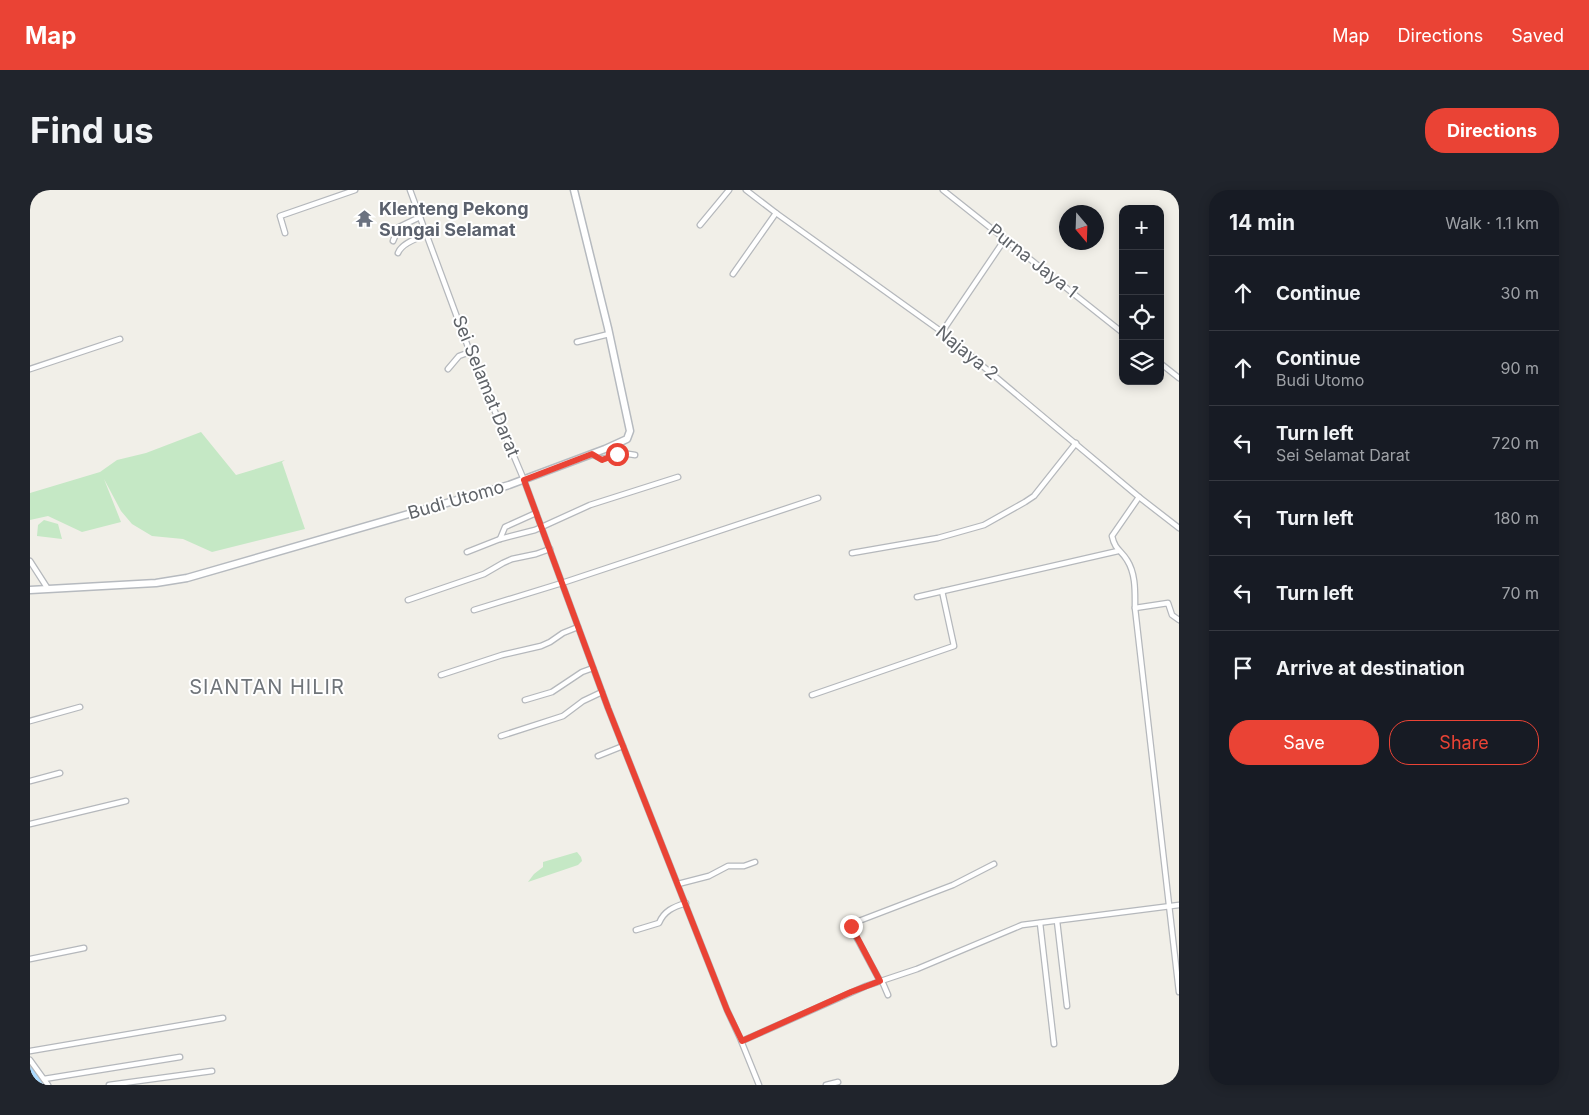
<!DOCTYPE html>
<html lang="en">
<head>
<meta charset="utf-8">
<style>
  :root { --surface:#171b24; --page:#20242c; --text:#f1f3f6; --muted:#9ea1a6; --line:#363941; --accent:#ea4335 }
  body { margin:0; font-family:Inter,sans-serif; background:var(--page); color:var(--text) }
  .controls { position:absolute; right:15px; top:15px; display:grid; overflow:hidden; border-radius:10px; box-shadow:0 2px 12px #0003 }
  .controls button { width:45px; height:45px; display:grid; place-items:center; padding:0; border:0; border-bottom:1px solid var(--line); background:var(--surface); color:var(--text); font:25px sans-serif }
  .compass { position:absolute; left:1029px; top:15px; width:45px; height:45px; border-radius:50%; background:var(--surface); box-shadow:0 2px 12px #0003; rotate:161deg }
  .stop { position:absolute; width:15px; height:15px; margin:-11px; border:4px solid #ea4335; border-radius:50%; background:#fff }
  .stop.end { background:#ea4335; border-color:#fff; box-shadow:0 1px 5px #0008 }
  .list { margin:0; padding:0; list-style:none }
  h2 { display:flex; justify-content:space-between; align-items:center; height:65px; margin:0; padding:0 20px; font-size:21px }
  h2 small { font-size:16px; font-weight:400; color:var(--muted) }
  .list li { display:grid; grid-template-columns:32px 1fr auto; gap:15px; align-items:center; box-sizing:border-box; height:75px; padding:0 20px; border-top:1px solid var(--line) }
  .list b { display:block; font-size:19px; white-space:nowrap }
  .list p { margin:0; font-size:16px; white-space:nowrap; color:var(--muted) }
  .list em { font-size:16px; font-style:normal; color:var(--muted) }
  .actions { display:flex; gap:10px; padding:15px 20px }
  .actions a { flex:1; padding:11px 0; border:1px solid var(--accent); border-radius:20px; text-align:center; font-size:18px; color:var(--accent) }
  .actions .main { background:var(--accent); color:#fff }
  .icon { flex:none; width:28px; height:28px; fill:none; stroke:currentColor; stroke-width:2; stroke-linecap:round; stroke-linejoin:round }
  .map { position:relative; flex:none; width:1149px; height:895px; overflow:hidden; border-radius:20px }
  header { display:flex; align-items:center; gap:30px; box-sizing:border-box; height:70px; padding:0 25px; background:var(--accent); color:#fff }
  header strong { font-size:24px }
  nav { display:flex; gap:28px; margin-inline-start:auto; font-size:18px }
  .intro { display:flex; align-items:center; justify-content:space-between; box-sizing:border-box; height:120px; padding:0 30px }
  h1 { margin:0; font-size:35px }
  .button { padding:12px 22px; border-radius:20px; background:var(--accent); color:#fff; font-size:18px; font-weight:700 }
  main { display:flex; gap:30px; padding:0 30px }
  aside { flex:1; background:var(--surface); border-radius:20px; box-shadow:0 2px 12px #0003 }
  .map>svg:first-child { display:block }
</style>
</head>
<body>
<header>
<strong>Map</strong>
<nav><a>Map</a><a>Directions</a><a>Saved</a></nav>
</header>
<div class="intro"><h1>Find us</h1><a class="button">Directions</a></div>
<main>
<div class="map">
<svg width="1149" height="895" viewBox="0 0 1149 895">
  <rect width="100%" height="100%" fill="#f1efe8"/>
  <!-- green -->
  <g fill="#c5e8c5">
    <path d="M171,242l35,43 49,-15 -3,2 23,67 -93,23 -29,-13 -31,-3 -20,-12 -11,-13 -17,-32 17,43 -39,10 -34,-16 -18,4v-27l70,-21 17,-12 29,-7z"/>
    <path d="M14,330l14,4 4,15 -25,-3 1,-11z"/>
    <path d="M547,662l4,5 1,4 -4,4 -50,17 6,-8 9,-7v-5z"/>
  </g>
  <g fill="none" stroke-linecap="round" stroke-linejoin="round">
    <!-- canal -->
    <path stroke="#aadaff" stroke-width="5.5" d="M0,880l11,15"/>
    <defs>
      <g id="street">
        <path d="M380,0l61,165 53,125 84,228 119,302 13,28 19,47"/>
        <path d="M716,0l30,23 166,119 197,165 40,31"/>
        <path d="M913,0l180,143"/>
        <path d="M670,35l29,-35"/>
        <path d="M255,43l-5,-17 75,-26"/>
        <path d="M363,51l6,-14 21,-10"/>
        <path d="M368,63c4,-10 19,-15 29,-18"/>
        <path d="M703,84l43,-61"/>
        <path d="M912,142l63,-93"/>
        <path d="M547,152l32,-8"/>
        <path d="M1130,173l19,15"/>
        <path d="M0,179l90,-30"/>
        <path d="M418,179l11,-13 11,-4"/>
        <path d="M562,264l10,5 20,-6 13,2"/>
        <path d="M1109,307l-27,39c3,14 9,14 15,24 9,14 8,32 8,48l44,384"/>
        <path d="M470,349l5,-12 31,-14"/>
        <path d="M437,362l33,-13 35,-9 55,-25 88,-28"/>
        <path d="M822,363l86,-15 46,-13 41,-23 9,-6 42,-53"/>
        <path d="M0,371l18,28"/>
        <path d="M887,407l201,-46"/>
        <path d="M378,410l76,-26 19,-11 9,-4 24,-5 14,-5"/>
        <path d="M1105,418l33,-5 4,12 7,5"/>
        <path d="M444,420l88,-27 256,-85"/>
        <path d="M411,485l61,-20 39,-9 9,-4 13,-9 15,-6"/>
        <path d="M782,505l142,-49 -12,-55"/>
        <path d="M495,510l27,-8 30,-20 11,-4"/>
        <path d="M0,531l50,-14"/>
        <path d="M471,546l62,-20 20,-15 19,-9"/>
        <path d="M568,566l25,-10"/>
        <path d="M0,591l30,-8"/>
        <path d="M0,634l96,-23"/>
        <path d="M648,694l31,-8 19,-10h16l11,-4"/>
        <path d="M1027,731l10,85"/>
        <path d="M1010,733l14,121"/>
        <path d="M606,740l23,-7c5,-12 14,-16 27,-20"/>
        <path d="M0,769l54,-11"/>
        <path d="M850,791l-28,-52 -1,-5 102,-39 41,-21"/>
        <path d="M852,791l6,14"/>
        <path d="M712,851l124,-55 51,-17 105,-44 157,-20"/>
        <path d="M0,861l193,-33"/>
        <path d="M0,870l18,25"/>
        <path d="M14,889l136,-22"/>
        <path d="M79,895l103,-14"/>
        <path d="M796,895l12,-3"/>
      </g>
      <path id="secondary" d="M0,400l126,-7 31,-5 322,-93 96,-36 22,-10 3,-8 -22,-103 -34,-138"/>
    </defs>
    <!-- street casing -->
    <use href="#street" stroke="#b5b8bc" stroke-width="7"/>
    <!-- secondary casing -->
    <use href="#secondary" stroke="#b6babf" stroke-width="9"/>
    <!-- street -->
    <use href="#street" stroke="#fff" stroke-width="4.5"/>
    <!-- secondary -->
    <use href="#secondary" stroke="#fff" stroke-width="6"/>
  </g>
  <g fill="none" stroke-linecap="round" stroke-linejoin="round">
    <!-- route -->
    <path stroke="#ea4335" stroke-width="6" d="M587,264l-15,6 -10,-6 -68,26 84,228 119,302 15,31 109,-49 29,-11 -29,-55"/>
  </g>
  <!-- icons -->
  <defs>
    <symbol id="temple-bare" viewBox="-9 -9 18 18"><path d="M0-6L5-2H3V0L6.5 2.5H4V6H1.5V3h-3V6H-4V2.5H-6.5L-3 0V-2H-5Z" fill="#6b7280" stroke="#fff" stroke-width="2.5" paint-order="stroke"/></symbol>
  </defs>
  <g fill-rule="evenodd">
    <use href="#temple-bare" x="322" y="16" width="25" height="25"/>
  </g>
  <g text-anchor="middle" stroke-width="4" stroke-linejoin="round" paint-order="stroke">
    <!-- worship labels -->
    <g font-size="18" font-weight="bold" fill="#5b616d" stroke="#fff" text-anchor="start">
      <text x="349" y="25">Klenteng Pekong<tspan x="349" dy="21">Sungai Selamat</tspan></text>
    </g>
    <!-- street labels -->
    <g font-size="18" fill="#5f6368" stroke="#fff">
      <text transform="translate(1003 71) rotate(38)" y="6">Purna Jaya 1</text>
      <text transform="translate(937 163) rotate(39)" y="6">Najaya 2</text>
      <text transform="translate(456 196) rotate(68)" y="6">Sei Selamat Darat</text>
      <text transform="translate(426 310) rotate(-16)" y="6">Budi Utomo</text>
    </g>
    <!-- quarter labels -->
    <g font-size="20" letter-spacing="1" fill="#70757a" stroke="#fff">
      <text x="237" y="504">SIANTAN HILIR</text>
    </g>
  </g>
</svg>
<div class="controls">
<button>+</button>
<button>−</button>
<button><svg class="icon" aria-label="locate" viewBox="0 0 24 24"><circle cx="12" cy="12" r="6"/><path d="M12 2v4M12 18v4M2 12h4M18 12h4"/></svg></button>
<button><svg class="icon" aria-label="layers" viewBox="0 0 24 24"><path d="M12 4l9 5-9 5-9-5zM3 14l9 5 9-5"/></svg></button>
</div>
<svg class="compass" viewBox="-18 -18 36 36"><path d="M0-13l5 13h-10z" fill="#e53935"/><path d="M0 13l5-13h-10z" fill="#9ea1a6"/></svg>
<div class="stop" style="left:587px;top:264px"></div>
<div class="stop end" style="left:821px;top:736px"></div>
</div>
<aside>
<h2>14 min<small>Walk · 1.1 km</small></h2>
<ul class="list">
<li><svg class="icon" aria-label="ahead" viewBox="0 0 24 24"><path d="M12 20V5M6 11l6-6 6 6"/></svg><div><b>Continue</b></div><em>30 m</em></li>
<li><svg class="icon" aria-label="ahead" viewBox="0 0 24 24"><path d="M12 20V5M6 11l6-6 6 6"/></svg><div><b>Continue</b><p>Budi Utomo</p></div><em>90 m</em></li>
<li><svg class="icon" aria-label="left" viewBox="0 0 24 24"><path d="M17 20v-9H6M10 6l-5 5 5 5"/></svg><div><b>Turn left</b><p>Sei Selamat Darat</p></div><em>720 m</em></li>
<li><svg class="icon" aria-label="left" viewBox="0 0 24 24"><path d="M17 20v-9H6M10 6l-5 5 5 5"/></svg><div><b>Turn left</b></div><em>180 m</em></li>
<li><svg class="icon" aria-label="left" viewBox="0 0 24 24"><path d="M17 20v-9H6M10 6l-5 5 5 5"/></svg><div><b>Turn left</b></div><em>70 m</em></li>
<li><svg class="icon" aria-label="arrive" viewBox="0 0 24 24"><path d="M6 21V4h12l-3 4 3 4H6"/></svg><div><b>Arrive at destination</b></div></li>
</ul>
<div class="actions"><a class="main">Save</a><a>Share</a></div>
</aside>
</main>
</body>
</html>
